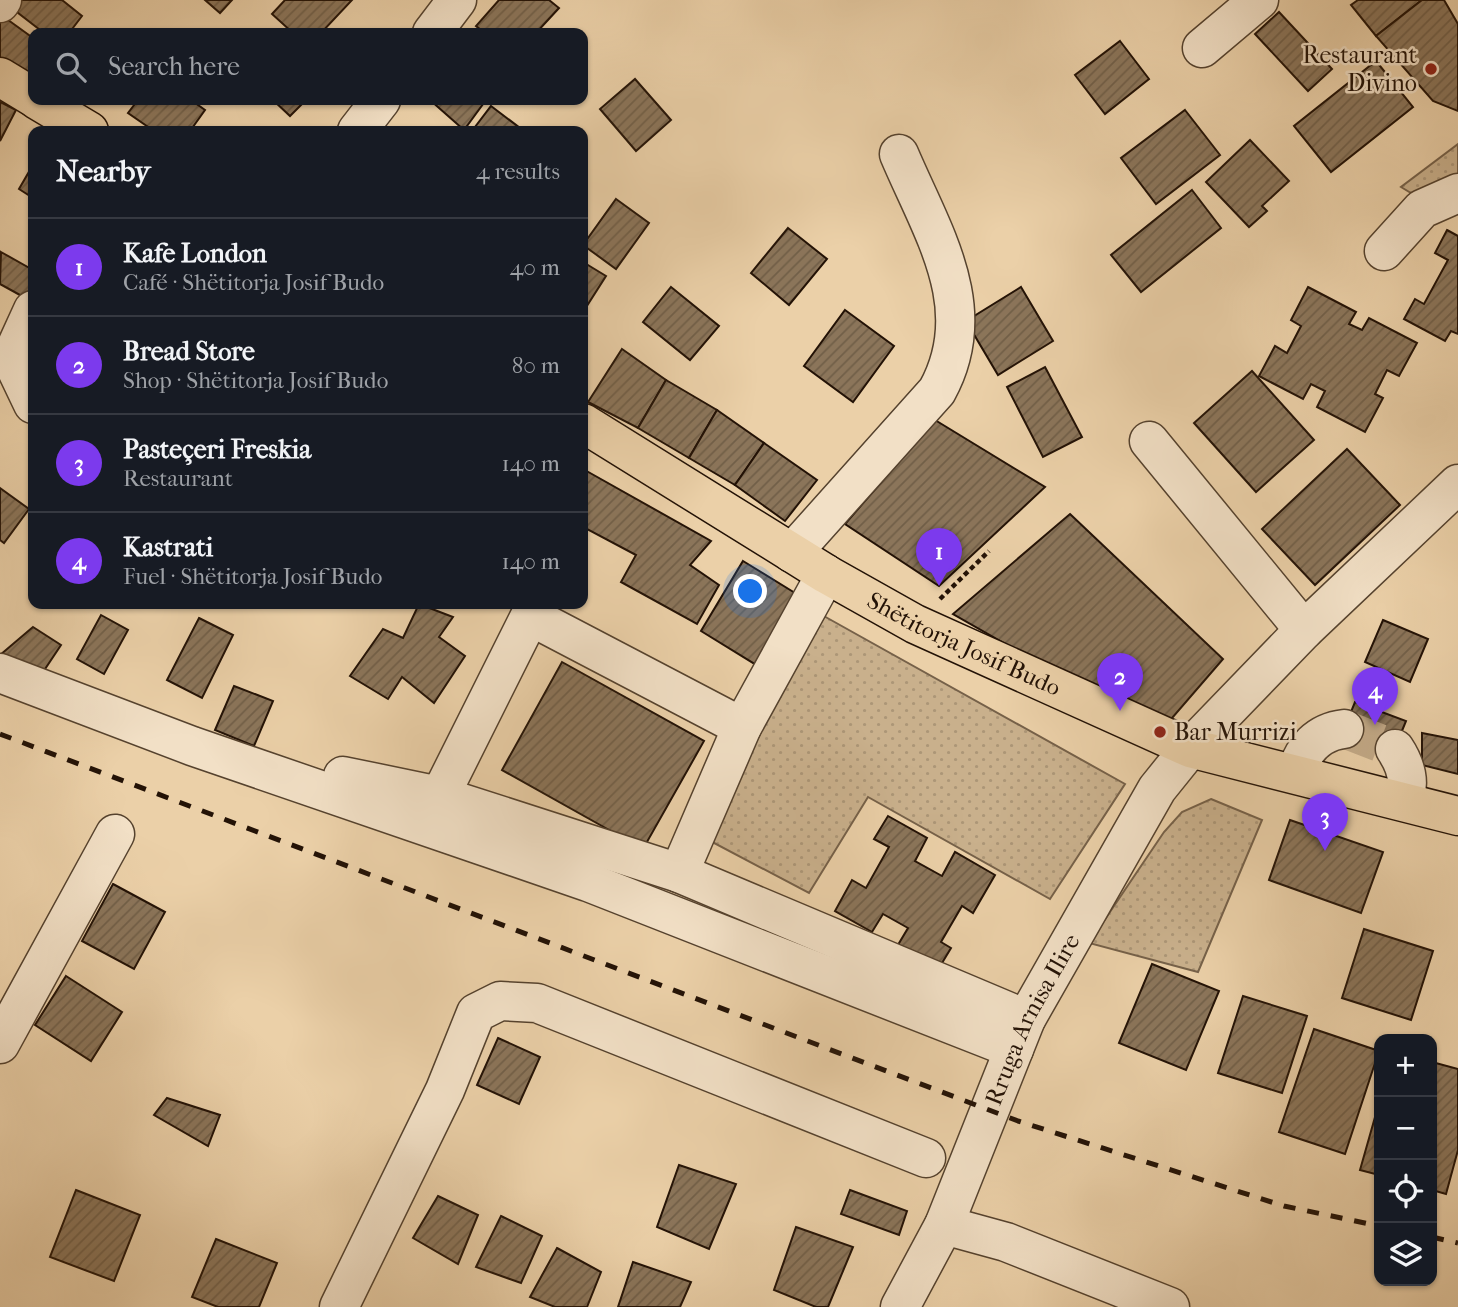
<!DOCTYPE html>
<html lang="en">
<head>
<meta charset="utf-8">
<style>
  :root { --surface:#171b24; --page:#20242c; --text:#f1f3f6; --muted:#9ea1a6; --line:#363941; --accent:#7c3aed }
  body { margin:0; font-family:"IM FELL French Canon",serif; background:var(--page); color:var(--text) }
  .controls { position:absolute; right:21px; bottom:21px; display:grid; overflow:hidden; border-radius:14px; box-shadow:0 2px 5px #0004 }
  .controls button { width:63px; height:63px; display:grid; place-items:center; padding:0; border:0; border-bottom:2px solid var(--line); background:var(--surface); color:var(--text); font:35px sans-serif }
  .you { position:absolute; left:751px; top:592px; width:24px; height:24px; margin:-18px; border:5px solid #fff; border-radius:50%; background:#1a73e8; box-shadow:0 0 0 10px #1a73e833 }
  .badge { display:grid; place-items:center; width:46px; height:46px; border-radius:50%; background:var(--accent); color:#fff; font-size:23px; font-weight:700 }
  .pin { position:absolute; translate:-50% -58px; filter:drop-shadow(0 2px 4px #0008) }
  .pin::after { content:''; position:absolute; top:37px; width:24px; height:21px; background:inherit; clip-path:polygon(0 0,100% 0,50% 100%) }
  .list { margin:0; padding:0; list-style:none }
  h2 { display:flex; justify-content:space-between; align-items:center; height:91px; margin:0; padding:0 28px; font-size:30px }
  h2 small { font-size:23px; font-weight:400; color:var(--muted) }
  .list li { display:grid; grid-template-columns:46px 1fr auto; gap:21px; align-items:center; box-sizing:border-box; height:98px; padding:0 28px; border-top:2px solid var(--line) }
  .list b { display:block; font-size:26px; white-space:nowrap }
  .list p { margin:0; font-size:23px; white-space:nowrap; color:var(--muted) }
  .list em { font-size:23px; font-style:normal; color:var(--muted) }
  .icon { flex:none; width:38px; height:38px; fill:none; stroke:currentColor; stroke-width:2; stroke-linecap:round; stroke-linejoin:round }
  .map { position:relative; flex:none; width:1458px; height:1307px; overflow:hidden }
  .search { position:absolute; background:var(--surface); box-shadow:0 2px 5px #0004; left:28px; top:28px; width:560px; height:77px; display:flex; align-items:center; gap:18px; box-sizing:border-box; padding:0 24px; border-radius:14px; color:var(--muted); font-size:26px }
  .panel { position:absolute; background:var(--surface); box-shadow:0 2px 5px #0004; left:28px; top:126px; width:560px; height:483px; border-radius:14px }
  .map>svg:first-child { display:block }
</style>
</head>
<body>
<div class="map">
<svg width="1458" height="1307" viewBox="0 0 1458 1307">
  <defs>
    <pattern id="grass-dots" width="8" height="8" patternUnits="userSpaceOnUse" patternTransform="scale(1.75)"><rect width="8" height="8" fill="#c9b08c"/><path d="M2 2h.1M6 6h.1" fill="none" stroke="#ac9677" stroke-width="1.8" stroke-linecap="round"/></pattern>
    <pattern id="building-hatch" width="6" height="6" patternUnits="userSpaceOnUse" patternTransform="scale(1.75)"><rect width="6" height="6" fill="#8b755a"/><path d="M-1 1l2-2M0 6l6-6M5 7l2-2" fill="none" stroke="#715f48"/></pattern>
  </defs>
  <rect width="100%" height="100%" fill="#ebd0a8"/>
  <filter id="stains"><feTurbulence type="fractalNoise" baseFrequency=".00286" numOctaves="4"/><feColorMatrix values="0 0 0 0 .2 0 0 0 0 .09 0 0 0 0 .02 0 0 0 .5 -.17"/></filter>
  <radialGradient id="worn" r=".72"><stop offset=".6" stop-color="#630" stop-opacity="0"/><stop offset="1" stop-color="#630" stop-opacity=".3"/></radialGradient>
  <!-- grass -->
  <g fill="url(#grass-dots)" stroke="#766149" stroke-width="2">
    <path d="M1458,144v50l-29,10 -28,-17z"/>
    <path d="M822,615l303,169 -75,115 -182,-102 -59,96 -110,-58z"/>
    <path d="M1211,799l51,21 -64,152 -109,-29 75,-111 18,-20z"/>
  </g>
  <!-- building -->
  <g fill="url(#building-hatch)" stroke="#231206" stroke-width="2">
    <path d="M20,0h42l20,16 -13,17h-25l-31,-24z"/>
    <path d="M205,0h27l-12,13z"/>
    <path d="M285,0h67l-31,33h-28l-21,-19z"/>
    <path d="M499,0h50l10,8 -23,25h-51l-9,-7z"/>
    <path d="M1358,0h64l-46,36 -25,-31z"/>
    <path d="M1422,0h22l14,24v87l-25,-10 -57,-65z"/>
    <path d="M1279,12l53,57 -24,22 -53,-57z"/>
    <path d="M4,17l29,21v42l-33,-20v-37z"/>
    <path d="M1120,41l29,38 -44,35 -30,-39z"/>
    <path d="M1376,61l37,46 -82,65 -37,-46z"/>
    <path d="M635,79l36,41 -35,31 -36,-42z"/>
    <path d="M138,100h53l14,10 -15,21h-36l-26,-18z"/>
    <path d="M273,100h33l-16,16z"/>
    <path d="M430,100h56l-22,30z"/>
    <path d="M0,102l16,8 -16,31z"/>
    <path d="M491,106l33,25h-52z"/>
    <path d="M1185,110l35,45 -64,49 -35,-46z"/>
    <path d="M1250,140l39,41 -27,25 5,5 -18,16 -43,-45z"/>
    <path d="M30,170l3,2v26l-14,-9z"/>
    <path d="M1192,190l29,38 -80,64 -30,-37z"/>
    <path d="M616,199l33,24 -33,46 -33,-24z"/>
    <path d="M788,228l39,31 -38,46 -38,-32z"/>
    <path d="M1447,230l11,6v98l-7,-3 -6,10 -41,-22 11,-20 9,5 24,-44 -13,-7z"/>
    <path d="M1,252l32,18v21l-4,9 -29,-16z"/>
    <path d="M583,262l23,14 -23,36z"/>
    <path d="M671,287l48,39 -29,34 -47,-38z"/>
    <path d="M1021,287l32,54 -55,34 -32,-54z"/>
    <path d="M1308,287l48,25 -7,12 13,6 7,-12 48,25 -18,33 -12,-6 -12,24 8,4 -18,34 -48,-25 8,-16 -14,-7 -8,15 -44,-23 16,-30 12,7 14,-27 -10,-6z"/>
    <path d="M845,310l49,36 -41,56 -49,-36z"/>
    <path d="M622,349l44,31 -28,48 -50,-26z"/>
    <path d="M1045,367l37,70 -39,20 -36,-70z"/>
    <path d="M1252,371l62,69 -58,52 -62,-69z"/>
    <path d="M666,380l51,30 -28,48 -51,-30z"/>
    <path d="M717,410l47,33 -29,42 -46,-27z"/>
    <path d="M935,420l110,67 -106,99 -94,-62z"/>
    <path d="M764,443l53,37 -32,41 -50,-36z"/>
    <path d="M1347,449l53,56 -85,80 -53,-56z"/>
    <path d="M583,469l128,72 -21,24 29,20 -22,39 -76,-42 15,-27 -53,-28z"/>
    <path d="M0,488l29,21 -25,34 -4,-3z"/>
    <path d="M1070,514l153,145 -63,73 -207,-118z"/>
    <path d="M743,561l65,40 -42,70 -65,-40z"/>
    <path d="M419,604l34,13 -14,20 26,19 -31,47 -32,-26 -14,22 -38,-23 33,-47 20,9z"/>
    <path d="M101,615l27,15 -24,44 -27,-15z"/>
    <path d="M199,618l34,17 -31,63 -35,-18z"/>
    <path d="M1383,620l45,19 -18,43 -45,-20z"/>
    <path d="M33,627l28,18 -24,36 -37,-26z"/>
    <path d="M562,662l142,79 -61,108 -141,-79z"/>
    <path d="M234,686l39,15 -19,45 -39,-16z"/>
    <path d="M1355,702l51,19 -13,32 -51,-19z"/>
    <path d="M1422,733l36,7v34l-36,-9z"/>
    <path d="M888,816l39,22 -12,23 27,15 13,-24 40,23 -22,38 -11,-7 -21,36 10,6 -15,25 -41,-23 13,-22 -25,-14 -11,18 -37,-21 17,-31 14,8 23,-41 -15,-8z"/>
    <path d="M1290,820l93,32 -22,61 -92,-33z"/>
    <path d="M113,884l52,28 -31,57 -52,-28z"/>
    <path d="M1364,929l69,22 -22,69 -69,-22z"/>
    <path d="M1152,964l67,27 -33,79 -67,-27z"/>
    <path d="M66,976l56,36 -31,49 -56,-36z"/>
    <path d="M1243,996l64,20 -25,77 -64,-20z"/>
    <path d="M1314,1029l65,22 -34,103 -66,-22z"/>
    <path d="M498,1038l42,19 -21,47 -42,-19z"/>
    <path d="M1432,1062l26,7v81l-12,44 -14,-4z"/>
    <path d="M167,1098l53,17 -12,31 -54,-31z"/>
    <path d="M1379,1103v72l-19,-5z"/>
    <path d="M679,1165l57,19 -27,65 -52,-22z"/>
    <path d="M76,1190l64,25 -26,66 -64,-24z"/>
    <path d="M850,1190l57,21 -8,24 -58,-21z"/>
    <path d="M438,1196l40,19 -20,49 -45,-26z"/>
    <path d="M501,1216l41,20 -21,47 -45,-16z"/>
    <path d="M796,1227l57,20 -25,60h-12l-42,-17z"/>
    <path d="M216,1239l61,24 -18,44h-41l-26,-10z"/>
    <path d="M557,1248l44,24 -14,35h-32l-25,-10z"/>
    <path d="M633,1262l58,20 -11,25h-62z"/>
  </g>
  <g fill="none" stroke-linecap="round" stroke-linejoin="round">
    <!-- minor-tunnel -->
    <path stroke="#c3aa88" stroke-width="38" stroke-dasharray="38 19" stroke-linecap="butt" d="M1344,729l51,20"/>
    <defs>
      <g id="minor">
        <path d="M0,3l2,-3"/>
        <path d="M432,33l25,-33"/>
        <path d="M1202,48l57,-48"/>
        <path d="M357,131l24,-31"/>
        <path d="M1384,251l38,-42 36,-16"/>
        <path d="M33,310l-22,48 22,46"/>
        <path d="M1149,441l155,189"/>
        <path d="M792,553l145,-162c46,-83 -5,-159 -38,-237"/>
        <path d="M0,673l192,73 396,136 426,167"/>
        <path d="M1395,749c10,15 17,35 7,52"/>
        <path d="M1296,773c7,-24 22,-41 48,-44"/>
        <path d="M343,776l97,20 90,-180 212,111"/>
        <path d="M440,796l239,77 63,-146 84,-153"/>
        <path d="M679,873l347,146"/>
        <path d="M0,1044l115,-210"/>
        <path d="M944,1225l62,17 164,65"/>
        <path d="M339,1307l106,-217 31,-77 24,-12 37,2 389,155"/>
        <path id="s1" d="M900,1307l44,-82 82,-206 131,-230 33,-41 114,-118 154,-146"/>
      </g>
      <g id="major">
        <path d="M0,77l33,20"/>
        <path d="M37,100l52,31"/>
        <path id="s2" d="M583,423l243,151 89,50 275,124 268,68"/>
      </g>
    </defs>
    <!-- minor casing -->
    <use href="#minor" stroke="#55422e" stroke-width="41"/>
    <!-- major casing -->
    <use href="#major" stroke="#231206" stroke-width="41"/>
    <!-- path -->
    <path stroke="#231206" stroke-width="4.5" stroke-dasharray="5 3.5" stroke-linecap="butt" d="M940,599l49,-48"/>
    <!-- minor -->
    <use href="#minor" stroke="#f2e0c6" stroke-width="38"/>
    <!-- major -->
    <use href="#major" stroke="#ebd0a8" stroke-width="38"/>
    <!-- rail -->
    <g stroke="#231206" stroke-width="5" stroke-dasharray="12 12" stroke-linecap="butt">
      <path d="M0,734l1018,387 266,85 95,20"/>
      <path d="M1432,1237l26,6"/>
    </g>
  </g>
  <!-- markers -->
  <g fill="#8f2418" stroke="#f2e0c6" stroke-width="2.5">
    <circle cx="1431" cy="69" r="7"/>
    <circle cx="1160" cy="732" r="7"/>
  </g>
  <g text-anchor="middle" stroke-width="5" stroke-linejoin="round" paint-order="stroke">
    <!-- poi labels -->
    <g font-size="24" fill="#231206" stroke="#f2e0c6" text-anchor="end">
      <text x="1417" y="63">Restaurant<tspan x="1417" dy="28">Divino</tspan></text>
      <text x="1174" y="740" text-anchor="start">Bar Murrizi</text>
    </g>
    <!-- street labels -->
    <g font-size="24" fill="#231206" stroke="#f2e0c6">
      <text dy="8" stroke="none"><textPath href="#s2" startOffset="441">Shëtitorja Josif Budo</textPath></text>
      <text dy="8" stroke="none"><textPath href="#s1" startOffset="317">Rruga Arnisa Ilire</textPath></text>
    </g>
  </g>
  <rect width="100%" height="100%" filter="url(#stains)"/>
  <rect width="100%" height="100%" fill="url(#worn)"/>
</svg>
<div class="controls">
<button>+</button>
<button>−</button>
<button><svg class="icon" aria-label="locate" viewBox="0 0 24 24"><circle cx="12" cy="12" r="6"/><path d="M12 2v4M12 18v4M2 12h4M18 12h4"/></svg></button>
<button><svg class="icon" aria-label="layers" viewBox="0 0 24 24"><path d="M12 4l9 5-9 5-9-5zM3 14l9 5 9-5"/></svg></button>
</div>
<div class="you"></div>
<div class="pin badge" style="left:939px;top:586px">1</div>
<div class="pin badge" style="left:1120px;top:711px">2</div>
<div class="pin badge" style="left:1325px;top:851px">3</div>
<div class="pin badge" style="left:1375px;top:725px">4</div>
<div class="search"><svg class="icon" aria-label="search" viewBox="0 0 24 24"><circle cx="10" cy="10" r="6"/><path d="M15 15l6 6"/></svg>Search here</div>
<section class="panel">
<h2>Nearby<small>4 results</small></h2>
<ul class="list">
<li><span class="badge">1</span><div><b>Kafe London</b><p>Café · Shëtitorja Josif Budo</p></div><em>40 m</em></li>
<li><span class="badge">2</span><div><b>Bread Store</b><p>Shop · Shëtitorja Josif Budo</p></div><em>80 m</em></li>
<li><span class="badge">3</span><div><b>Pasteçeri Freskia</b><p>Restaurant</p></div><em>140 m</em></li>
<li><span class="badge">4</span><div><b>Kastrati</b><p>Fuel · Shëtitorja Josif Budo</p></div><em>140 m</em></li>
</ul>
</section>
</div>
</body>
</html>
